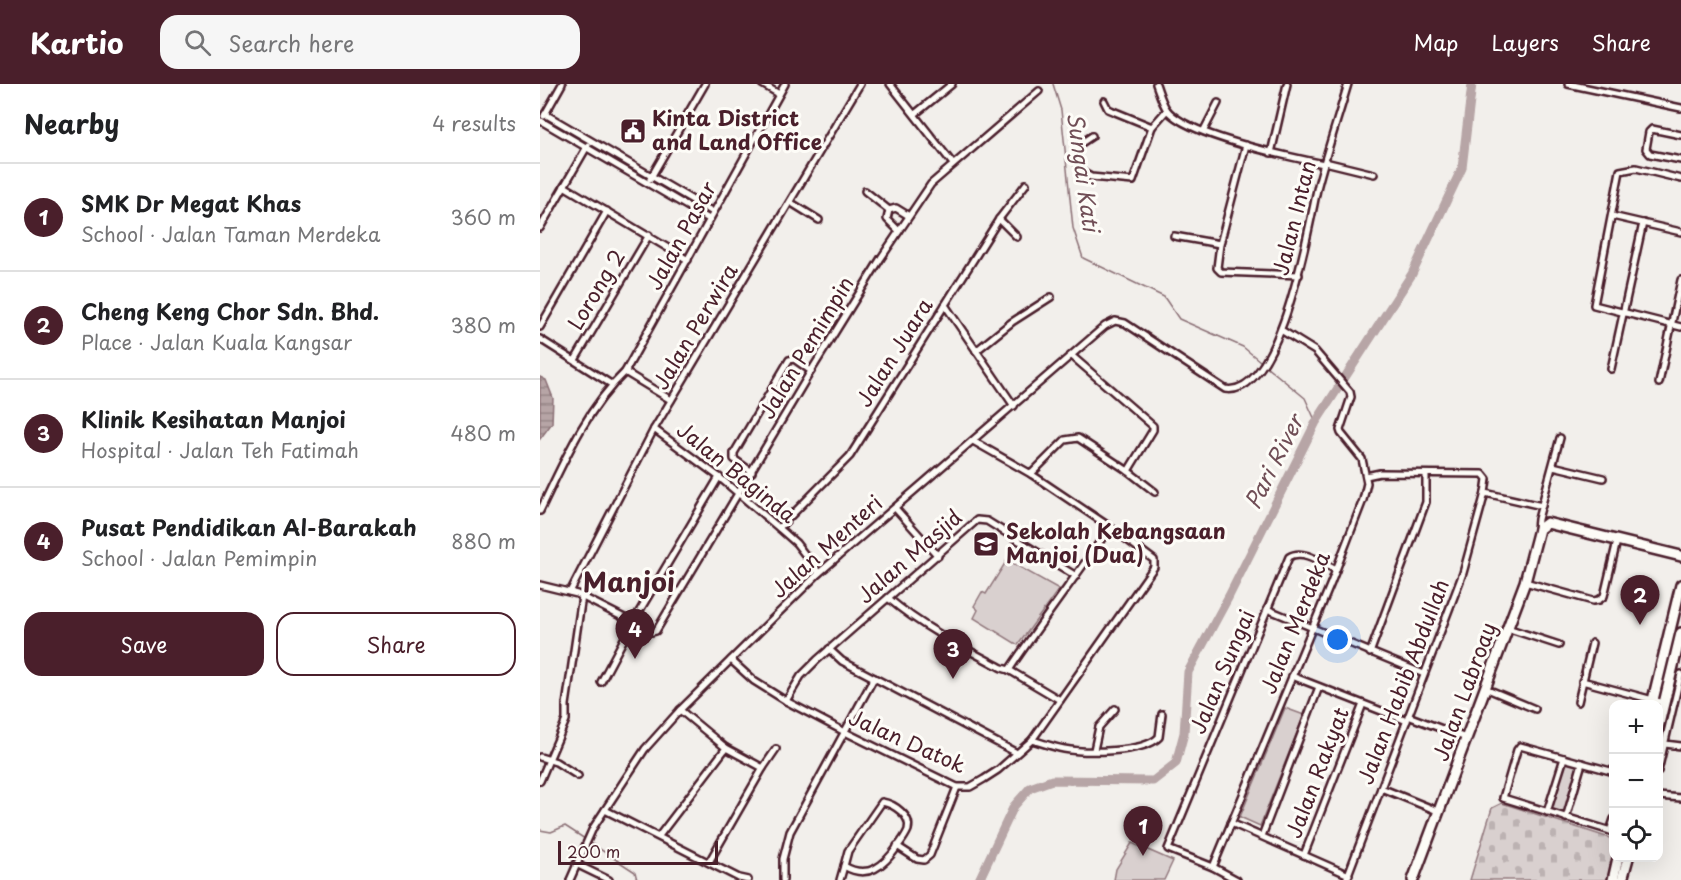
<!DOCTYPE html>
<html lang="en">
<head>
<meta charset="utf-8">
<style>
  :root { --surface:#fff; --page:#f6f6f6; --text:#202124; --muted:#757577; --line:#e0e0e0; --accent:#4a1f2b }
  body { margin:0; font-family:"Playpen Sans",sans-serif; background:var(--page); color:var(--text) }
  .controls { position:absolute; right:18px; bottom:18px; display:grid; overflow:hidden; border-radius:12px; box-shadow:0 6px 24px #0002 }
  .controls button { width:54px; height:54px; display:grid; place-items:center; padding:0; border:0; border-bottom:2px solid var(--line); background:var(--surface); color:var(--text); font:30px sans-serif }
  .scale { position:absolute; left:18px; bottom:15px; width:160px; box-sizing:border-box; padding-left:6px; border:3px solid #4a1f2b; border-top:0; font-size:16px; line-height:21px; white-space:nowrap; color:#4a1f2b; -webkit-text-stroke:4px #fdfcf7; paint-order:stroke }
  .you { position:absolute; left:798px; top:556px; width:21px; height:21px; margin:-15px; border:4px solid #fff; border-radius:50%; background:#1a73e8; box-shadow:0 0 0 9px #1a73e833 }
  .badge { display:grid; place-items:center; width:39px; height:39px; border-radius:50%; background:var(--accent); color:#fff; font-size:20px; font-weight:700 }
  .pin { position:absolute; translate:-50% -50px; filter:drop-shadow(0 2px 3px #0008) }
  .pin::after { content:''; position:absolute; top:32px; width:21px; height:18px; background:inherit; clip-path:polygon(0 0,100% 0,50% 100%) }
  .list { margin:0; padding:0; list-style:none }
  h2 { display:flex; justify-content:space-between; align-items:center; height:78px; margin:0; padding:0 24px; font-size:26px }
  h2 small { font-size:20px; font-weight:400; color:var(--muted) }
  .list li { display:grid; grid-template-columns:39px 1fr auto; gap:18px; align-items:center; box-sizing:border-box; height:108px; padding:0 24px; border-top:2px solid var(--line) }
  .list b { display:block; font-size:22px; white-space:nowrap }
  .list p { margin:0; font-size:20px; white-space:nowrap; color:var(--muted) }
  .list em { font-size:20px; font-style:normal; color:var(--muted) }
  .actions { display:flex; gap:12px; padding:18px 24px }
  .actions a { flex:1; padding:14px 0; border:2px solid var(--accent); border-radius:18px; text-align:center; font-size:21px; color:var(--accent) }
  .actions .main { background:var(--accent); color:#fff }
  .icon { flex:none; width:33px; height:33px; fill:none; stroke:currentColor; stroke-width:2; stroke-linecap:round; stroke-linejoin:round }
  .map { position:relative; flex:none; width:1141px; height:796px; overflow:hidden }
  header { display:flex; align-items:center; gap:36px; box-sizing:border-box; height:84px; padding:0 30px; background:var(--accent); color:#fff }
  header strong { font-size:28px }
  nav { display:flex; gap:33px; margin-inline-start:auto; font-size:21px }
  .search { width:420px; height:54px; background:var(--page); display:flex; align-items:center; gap:15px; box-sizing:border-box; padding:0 21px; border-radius:18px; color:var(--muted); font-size:22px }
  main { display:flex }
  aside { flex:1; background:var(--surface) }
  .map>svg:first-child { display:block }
</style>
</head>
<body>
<header>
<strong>Kartio</strong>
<div class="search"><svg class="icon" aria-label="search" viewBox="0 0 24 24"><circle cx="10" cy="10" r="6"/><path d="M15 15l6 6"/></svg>Search here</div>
<nav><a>Map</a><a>Layers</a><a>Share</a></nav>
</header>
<main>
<aside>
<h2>Nearby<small>4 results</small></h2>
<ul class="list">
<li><span class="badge">1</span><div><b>SMK Dr Megat Khas</b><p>School · Jalan Taman Merdeka</p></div><em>360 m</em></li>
<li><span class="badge">2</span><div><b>Cheng Keng Chor Sdn. Bhd.</b><p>Place · Jalan Kuala Kangsar</p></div><em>380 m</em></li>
<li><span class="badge">3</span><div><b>Klinik Kesihatan Manjoi</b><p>Hospital · Jalan Teh Fatimah</p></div><em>480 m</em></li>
<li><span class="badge">4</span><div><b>Pusat Pendidikan Al-Barakah</b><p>School · Jalan Pemimpin</p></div><em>880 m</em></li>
</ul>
<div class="actions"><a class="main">Save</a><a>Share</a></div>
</aside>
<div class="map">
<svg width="1141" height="796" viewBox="0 0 1141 796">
  <defs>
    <pattern id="cemetery-stones" width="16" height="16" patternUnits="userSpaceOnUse" patternTransform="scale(1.5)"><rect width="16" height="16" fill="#d9d0cf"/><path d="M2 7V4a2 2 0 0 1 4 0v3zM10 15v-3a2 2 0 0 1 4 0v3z" fill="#bcb2b2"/></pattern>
    <pattern id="water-rules" width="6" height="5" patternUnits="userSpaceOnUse" patternTransform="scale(1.5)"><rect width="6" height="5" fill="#b7a5a6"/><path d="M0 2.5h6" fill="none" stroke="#978687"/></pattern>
  </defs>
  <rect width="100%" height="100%" fill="#f2efeb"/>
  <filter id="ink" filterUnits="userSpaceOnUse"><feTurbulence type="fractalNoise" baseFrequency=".0167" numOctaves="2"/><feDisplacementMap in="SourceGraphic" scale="12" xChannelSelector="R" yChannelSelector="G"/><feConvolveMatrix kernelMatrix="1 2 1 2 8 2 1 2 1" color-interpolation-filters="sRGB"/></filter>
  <g filter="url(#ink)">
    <!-- cemetery -->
    <path fill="url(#cemetery-stones)" stroke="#92787d" stroke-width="1.5" d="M962,719l111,36v16l-5,25h-138l22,-72z"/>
    <!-- park -->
    <g fill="#d9d0cf" stroke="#92787d" stroke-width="1.5">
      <path d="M467,476l52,29 -41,56 -44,-27 4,-8 -4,-4 8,-14 4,2z"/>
      <path d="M745,624l19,7 -44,111 -20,-9z"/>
      <path d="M1026,676l13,3 -14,50 -13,-4z"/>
      <path d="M592,759l41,18 -9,19h-50l2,-11z"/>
    </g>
    <!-- water -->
    <path fill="url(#water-rules)" stroke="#8b6f75" stroke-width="1.5" d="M0,293l6,3 7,18 -1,25 -12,16z"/>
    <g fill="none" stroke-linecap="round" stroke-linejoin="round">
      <!-- stream -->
      <g stroke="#8b6f75" stroke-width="1.5">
        <path d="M513,0l8,26 12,118 10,30 81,39 15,22 64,28 62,51 11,24"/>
        <path d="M0,746l11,2 14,-6 20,13"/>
        <path d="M49,758l46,30 2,8"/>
      </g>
      <!-- river -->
      <path stroke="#b7a5a6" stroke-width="9" d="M439,796l35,-74 16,-18 22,-8 101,1 23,-18 8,-30 4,-61 41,-76 87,-174 96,-148 50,-106 10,-84"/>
      <defs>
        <g id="minor">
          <path d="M222,0l17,10"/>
          <path d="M350,0l63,80"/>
          <path d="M616,0c3,8 6,19 11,26 21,26 123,47 157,54"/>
          <path d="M1028,0l113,24"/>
          <path d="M564,17l4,8 44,18"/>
          <path d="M5,30l168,98"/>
          <path d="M375,30l37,-30"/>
          <path d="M4,32l18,-32"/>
          <path d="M1,37l168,98"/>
          <path d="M664,46l14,-27"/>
          <path d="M1141,51l-29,-6 -3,3 -3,17 4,5 31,6"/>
          <path d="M552,52l-12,8 -3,14 3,13 11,6 42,4 19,-54 15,-17"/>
          <path d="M706,61l-26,99 -3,24 4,4 78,3"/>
          <path d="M731,69l16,-69"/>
          <path d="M785,78l49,12"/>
          <path d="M110,95l55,-95"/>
          <path d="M1141,95l-45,-11 -16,3 -26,134 87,22"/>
          <path d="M24,102l124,74"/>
          <path d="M325,107l24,19"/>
          <path d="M250,118l29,18"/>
          <path d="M1072,132l69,16"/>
          <path d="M459,135l18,18"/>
          <path d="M0,144l48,-83"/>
          <path d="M359,147l-12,-12 2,-9 7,-2 13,8"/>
          <path d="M634,152l46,8"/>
          <path d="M405,221l69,101"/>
          <path d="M0,243l67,-116"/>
          <path d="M0,255l71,45"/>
          <path d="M436,267l36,-29 39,-25"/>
          <path d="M532,272l81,70v4l-25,41"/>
          <path d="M35,276l74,-125"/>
          <path d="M1071,285l32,-146"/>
          <path d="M85,288l46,28"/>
          <path d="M1119,299l22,-103"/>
          <path d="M114,345l65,48 60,51 17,15 23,30"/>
          <path d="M1013,382l50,12"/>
          <path d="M212,388l-18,-13v-6l55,-93 5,-1 17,12"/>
          <path d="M491,390l34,-34 13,-2 50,33 27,21"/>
          <path d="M826,392l14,-3 103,1 4,5 -2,14 57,13"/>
          <path d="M355,424l43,48"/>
          <path d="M0,427c23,-48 46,-102 85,-139l160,-288"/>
          <path d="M239,444l71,-72 149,-237 27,-35"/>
          <path d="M997,445l1,-10 22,-81"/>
          <path d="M985,498l68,19 6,-1 5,-4 13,-55"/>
          <path d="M0,501l37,9 75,38 4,-1 155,-260 70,-113 50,-74 108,-93"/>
          <path d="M30,508l84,-163 206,-345"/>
          <path d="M348,514c34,29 74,49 114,70l7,2 51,30"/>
          <path d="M727,525l157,65"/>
          <path d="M967,544l52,17"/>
          <path d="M289,565l13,12 173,91"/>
          <path d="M830,569l56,-151v-28"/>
          <path d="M191,576l23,21 32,20 59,31 112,55h13l14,-8 14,-9 34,-30 122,-173v-7l-44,-33 -79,-53 -58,-33"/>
          <path d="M469,586c33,-49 68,-95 101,-143"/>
          <path d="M752,592l115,45"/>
          <path d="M1042,597l82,22"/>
          <path d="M61,598l32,-60 86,-145"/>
          <path d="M945,604l50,21"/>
          <path d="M246,617l15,-25 16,-16 160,-140 10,1 89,55"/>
          <path d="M1038,618l14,-59"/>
          <path d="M140,626l46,38 37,20 -54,94"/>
          <path d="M868,632l58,22"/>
          <path d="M492,656c10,3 21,7 32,9 21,4 80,4 95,-12l3,-23"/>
          <path d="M1125,660l16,2"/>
          <path d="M554,666l5,-23 16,-18"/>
          <path d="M0,673l16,5 22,14"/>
          <path d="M223,684l13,-19"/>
          <path d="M1118,687l23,-97"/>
          <path d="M1074,688l-94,-26 -3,4 -14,48 111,34"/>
          <path d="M0,697l26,-61v-15l16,-109"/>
          <path d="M841,704l59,24"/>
          <path d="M1118,712l23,2"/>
          <path d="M342,718c12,2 30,14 26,28 -2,5 -7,12 -10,16 -14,20 -30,34 -54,20l4,-15z"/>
          <path d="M65,726l134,68 9,2"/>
          <path d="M1007,728l17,-54"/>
          <path d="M1026,734l16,-55"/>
          <path d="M691,739l118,52"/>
          <path d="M1070,747l4,-12"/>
          <path d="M119,752l67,-88"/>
          <path d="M722,752l57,-149"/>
          <path d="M357,762l20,13 7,1 6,-5 27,-68"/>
          <path d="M764,771l59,-151"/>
          <path d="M36,780l33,16"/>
          <path d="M673,783l118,-284 32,-83 4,-17 -5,-24 -21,-26 -1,-3 11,-33 -1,-5 -35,-41 -34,-21"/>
          <path d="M30,796l23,-52 52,-79 35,-39 139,-137 286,-247 10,-5 10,2 100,66c56,10 84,-165 93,-204 9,-34 20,-67 30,-101"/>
          <path d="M243,796v-21l7,-27 84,-154"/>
          <path d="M300,796l4,-14"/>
          <path d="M697,796l-24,-13 -45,-18 121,-292c14,-9 33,6 47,13"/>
          <path d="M806,796l117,-307 22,-80"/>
        </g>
        <path id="primary" d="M873,796l112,-298 14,-53 8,-6 134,33"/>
        <g id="trunk">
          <path d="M1112,620l29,-119"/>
          <path d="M1118,644l23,-95"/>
          <path d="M1073,796l5,-22"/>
          <path d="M1082,796l6,-22"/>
        </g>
      </defs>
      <!-- minor casing -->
      <use href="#minor" stroke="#4a1f2b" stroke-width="10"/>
      <!-- primary casing -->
      <use href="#primary" stroke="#4a1f2b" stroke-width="14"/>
      <!-- trunk casing -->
      <use href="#trunk" stroke="#4a1f2b" stroke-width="14"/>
      <!-- minor -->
      <use href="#minor" stroke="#fdfcf7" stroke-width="5"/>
      <!-- primary -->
      <use href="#primary" stroke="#fdfcf7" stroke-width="9"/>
      <!-- trunk -->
      <use href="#trunk" stroke="#fdfcf7" stroke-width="9"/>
    </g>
  </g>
  <!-- icons -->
  <defs>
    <symbol id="civic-square" viewBox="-11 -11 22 22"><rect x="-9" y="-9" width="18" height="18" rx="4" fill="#4a1f2b" stroke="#fdfcf7"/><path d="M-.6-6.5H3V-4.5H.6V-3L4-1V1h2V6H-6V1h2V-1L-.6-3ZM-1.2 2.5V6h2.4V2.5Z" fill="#fff"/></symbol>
    <symbol id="school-square" viewBox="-11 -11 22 22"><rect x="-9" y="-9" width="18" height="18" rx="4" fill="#4a1f2b" stroke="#fdfcf7"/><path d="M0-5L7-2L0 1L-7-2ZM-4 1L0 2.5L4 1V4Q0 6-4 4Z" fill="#fff"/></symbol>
  </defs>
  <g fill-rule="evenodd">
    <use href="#civic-square" x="78" y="32" width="30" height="30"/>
    <use href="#school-square" x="431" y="445" width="30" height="30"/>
  </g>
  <g text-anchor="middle" stroke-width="6" stroke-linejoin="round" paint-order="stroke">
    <!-- poi labels -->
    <g font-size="21" font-weight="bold" fill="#4a1f2b" stroke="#fdfcf7" text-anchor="start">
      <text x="112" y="42">Kinta District<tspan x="112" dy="24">and Land Office</tspan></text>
      <text x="466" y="455">Sekolah Kebangsaan<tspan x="466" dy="24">Manjoi (Dua)</tspan></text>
    </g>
    <!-- street labels -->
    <g font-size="21" fill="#4a1f2b" stroke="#fdfcf7">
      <text transform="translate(755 134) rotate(-76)" y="7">Jalan Intan</text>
      <text transform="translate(142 152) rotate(-61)" y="7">Jalan Pasar</text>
      <text transform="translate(57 206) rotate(-59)" y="7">Lorong 2</text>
      <text transform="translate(156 243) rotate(-59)" y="7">Jalan Perwira</text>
      <text transform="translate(267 264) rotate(-59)" y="7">Jalan Pemimpin</text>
      <text transform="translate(355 269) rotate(-58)" y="7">Jalan Juara</text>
      <text transform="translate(196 389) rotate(39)" y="7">Jalan Baginda</text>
      <text transform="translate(287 463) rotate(-42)" y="7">Jalan Menteri</text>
      <text transform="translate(370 473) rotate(-41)" y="7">Jalan Masjid</text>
      <text transform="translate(756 539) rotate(-68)" y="7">Jalan Merdeka</text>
      <text transform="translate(683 588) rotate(-67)" y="7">Jalan Sungai</text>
      <text transform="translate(864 598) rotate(-69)" y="7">Jalan Habib Abdullah</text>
      <text transform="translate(925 608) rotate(-70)" y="7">Jalan Labroay</text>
      <text transform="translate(367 658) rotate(24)" y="7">Jalan Datok</text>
      <text transform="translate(778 689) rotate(-69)" y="7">Jalan Rakyat</text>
    </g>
    <!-- water labels -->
    <g font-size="22" font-style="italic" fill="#704e56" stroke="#fdfcf7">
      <text transform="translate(543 88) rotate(82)" y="8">Sungai Kati</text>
      <text transform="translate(734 378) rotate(-63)" y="8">Pari River</text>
    </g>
    <!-- district labels -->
    <g font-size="27" font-weight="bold" fill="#4a1f2b" stroke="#fdfcf7">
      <text x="89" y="508">Manjoi</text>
    </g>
  </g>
</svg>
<div class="controls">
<button>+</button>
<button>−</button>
<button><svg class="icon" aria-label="locate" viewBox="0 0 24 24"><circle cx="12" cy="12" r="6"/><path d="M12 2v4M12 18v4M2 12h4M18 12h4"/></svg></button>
</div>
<div class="scale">200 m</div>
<div class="you"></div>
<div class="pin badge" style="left:603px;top:772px">1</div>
<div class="pin badge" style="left:1100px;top:541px">2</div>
<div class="pin badge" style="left:413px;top:595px">3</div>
<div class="pin badge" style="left:95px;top:575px">4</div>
</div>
</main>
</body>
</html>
